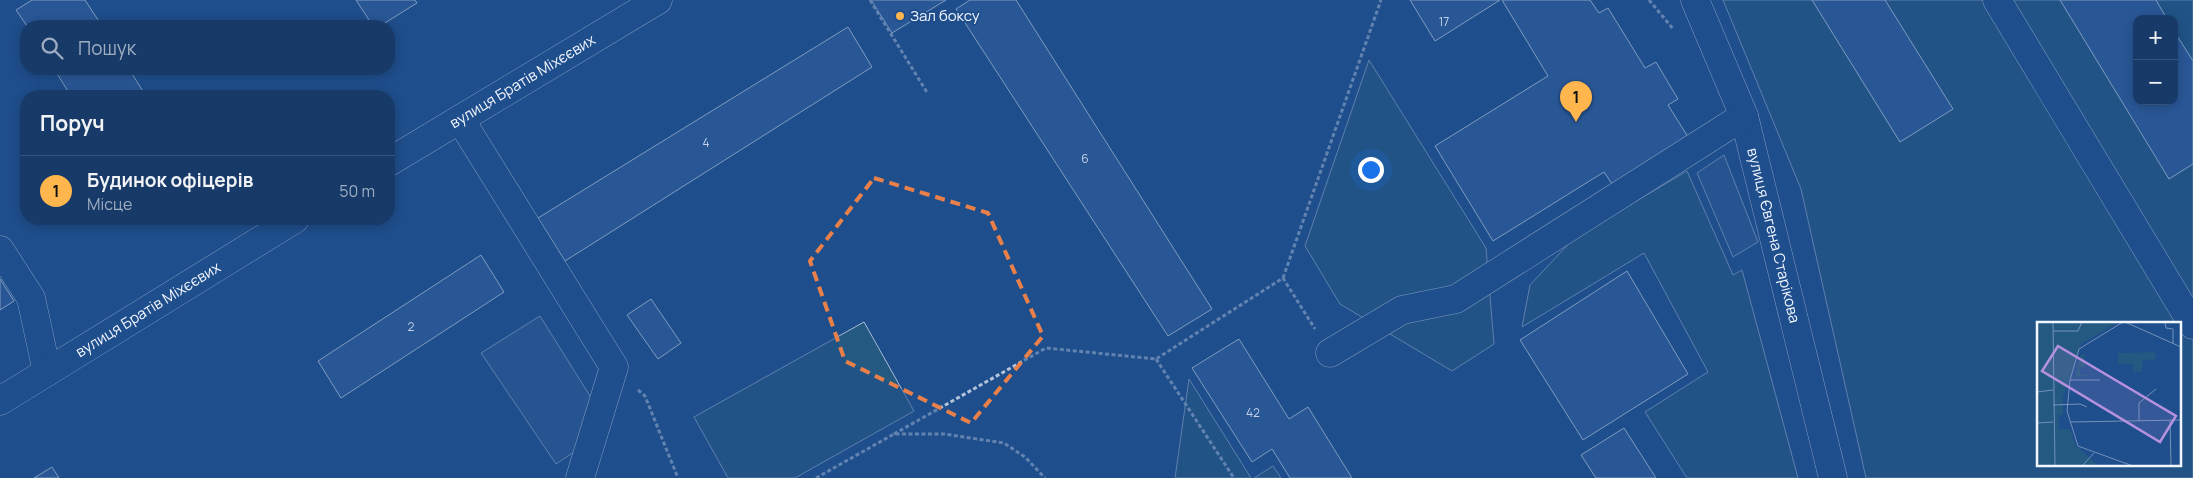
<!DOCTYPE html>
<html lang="uk">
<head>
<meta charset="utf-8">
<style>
  :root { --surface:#173a69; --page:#244571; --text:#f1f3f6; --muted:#9eadc0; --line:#36547d; --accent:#ffb74d }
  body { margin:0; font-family:Manrope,sans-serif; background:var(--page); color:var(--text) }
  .controls { position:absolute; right:15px; top:15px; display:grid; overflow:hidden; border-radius:10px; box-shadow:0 2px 12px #0003 }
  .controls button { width:45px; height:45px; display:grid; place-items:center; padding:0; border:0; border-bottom:1px solid var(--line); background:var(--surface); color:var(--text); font:25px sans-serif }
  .you { position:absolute; left:1370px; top:169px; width:18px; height:18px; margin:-12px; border:4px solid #fff; border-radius:50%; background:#1a73e8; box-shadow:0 0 0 8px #1a73e833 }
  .badge { display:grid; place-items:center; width:32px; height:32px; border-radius:50%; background:var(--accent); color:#111; font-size:16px; font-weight:700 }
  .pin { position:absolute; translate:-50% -41px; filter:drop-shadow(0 1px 2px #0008) }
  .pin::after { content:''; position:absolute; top:26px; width:18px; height:15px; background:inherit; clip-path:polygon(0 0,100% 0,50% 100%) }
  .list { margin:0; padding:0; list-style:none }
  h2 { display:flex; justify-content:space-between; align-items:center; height:65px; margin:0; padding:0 20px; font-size:21px }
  h2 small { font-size:16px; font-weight:400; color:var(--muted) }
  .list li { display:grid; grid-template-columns:32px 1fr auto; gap:15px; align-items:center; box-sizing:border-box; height:70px; padding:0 20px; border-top:1px solid var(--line) }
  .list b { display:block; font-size:19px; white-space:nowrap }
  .list p { margin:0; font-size:16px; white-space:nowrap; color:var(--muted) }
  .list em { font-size:16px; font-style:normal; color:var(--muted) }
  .icon { flex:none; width:28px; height:28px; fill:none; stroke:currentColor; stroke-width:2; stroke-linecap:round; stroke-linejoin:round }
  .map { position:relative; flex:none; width:2193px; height:478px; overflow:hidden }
  .search { position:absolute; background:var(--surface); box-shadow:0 2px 12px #0003; left:20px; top:20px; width:375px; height:55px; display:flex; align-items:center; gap:12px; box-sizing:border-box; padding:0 18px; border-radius:20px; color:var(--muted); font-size:19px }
  .panel { position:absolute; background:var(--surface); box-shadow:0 2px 12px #0003; left:20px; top:90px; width:375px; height:135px; border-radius:20px }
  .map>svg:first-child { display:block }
</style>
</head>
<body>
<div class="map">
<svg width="2193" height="478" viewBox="0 0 2193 478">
  <rect width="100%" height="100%" fill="#1f4e8c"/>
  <!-- green -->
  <g fill="#245a82" stroke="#a8bbd7" fill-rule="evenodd">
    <path d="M1723,0h470v478h-327l-65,-289zM2137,19h37v82h-37zM2038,323h141v141h-141z"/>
    <path d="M1369,60l117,188 8,96 -42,27 -112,-67 -35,-58z"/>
    <path d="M1687,171l46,104 9,-5 56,208h-111l-42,-66 63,-40 -64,-119 -122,74 8,-42 44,-47z"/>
    <path d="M864,322l50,89 -119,67h-67l-34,-61z"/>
    <path d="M1189,379l62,99h-76z"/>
    <path d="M1273,466l8,12h-27z"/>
  </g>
  <!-- parking -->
  <g fill="#305b95" stroke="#a8bbd7">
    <path d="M1724,155l34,87 -25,15 -36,-84z"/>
    <path d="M540,316l70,112 -54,36 -75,-111z"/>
  </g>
  <!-- building -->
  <g fill="#3563a3" stroke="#f2f6ff">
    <path d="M32,0h53l17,26h-75l-11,-16z"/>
    <path d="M356,0h59l2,3 -37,23h-7z"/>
    <path d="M871,0h75l-54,33z"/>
    <path d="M970,0h46l196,309 -44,27 -212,-327z"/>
    <path d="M1410,0h90l-65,41z"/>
    <path d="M1502,0h88l9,13 9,-5 37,60 11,-6 16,27 6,10 -10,6 22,35 -76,47 -10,-15 -111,69 -58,-95 113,-70z"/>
    <path d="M1812,0h73l68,109 -53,33z"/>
    <path d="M2060,0h96l11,19h-30v82h37v-70l19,30v103l-24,15z"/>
    <path d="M848,27l24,40 -307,194 -27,-43z"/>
    <path d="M54,69h75l17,27h-75z"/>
    <path d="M481,255l23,37 -163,106 -23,-37z"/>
    <path d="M1627,271l61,103 -105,66 -63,-100z"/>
    <path d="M0,279l14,22 -14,9z"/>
    <path d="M651,299l30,44 -23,16 -31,-44z"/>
    <path d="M1239,339l50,80 19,-12 44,71h-62l-18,-29 -20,13 -60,-94z"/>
    <path d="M1624,428l32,50h-60l-15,-23z"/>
    <path d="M52,467l7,11h-25z"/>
  </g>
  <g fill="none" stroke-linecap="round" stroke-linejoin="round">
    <defs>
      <g id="minor">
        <path id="s1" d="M1695,0l49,116 89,362"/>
        <path d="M1997,0l196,325"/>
        <path d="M460,119l154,248 -34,111"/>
        <path id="s2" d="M389,162l269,-162"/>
        <path d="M0,250l31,48 16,74"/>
        <path d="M1330,353l72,-43 54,-11 288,-183"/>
        <path id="s3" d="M0,401l295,-182"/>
      </g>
    </defs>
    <!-- minor casing -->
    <use href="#minor" stroke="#f2f6ff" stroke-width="29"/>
    <!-- path -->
    <g stroke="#b3c4dc" stroke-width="3" stroke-dasharray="4 2.5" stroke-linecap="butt">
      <path d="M870,0l58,94"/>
      <path d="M1649,0l25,30"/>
      <path d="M1283,278l98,-278"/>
      <path d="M1156,359l78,119"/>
      <path d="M638,390l7,6 33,82"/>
      <path d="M894,434l152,-86 110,11 127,-81 32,51"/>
      <path d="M816,478l78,-44h50l60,9 21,14 20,21"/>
    </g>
    <!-- minor -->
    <use href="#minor" stroke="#1f4e8c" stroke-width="28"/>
  </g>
  <!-- marked area -->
  <path d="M0 0H2193V478H0ZM874,178l114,35 55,123 -72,87 -126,-62 -35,-100z" fill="#1f4e8c" fill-opacity=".55" fill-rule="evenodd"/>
  <path fill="none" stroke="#ea8049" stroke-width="4" stroke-dasharray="10 6" stroke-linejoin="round" d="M874,178l114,35 55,123 -72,87 -126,-62 -35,-100z"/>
  <!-- markers -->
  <circle fill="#ffb74d" stroke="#1f4e8c" stroke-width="2" cx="900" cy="16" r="5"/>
  <g text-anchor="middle" stroke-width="4" stroke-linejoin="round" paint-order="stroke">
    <!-- number labels -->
    <g font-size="12" fill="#c3d1e8">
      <text x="1444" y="26">17</text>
      <text x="706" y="147">4</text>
      <text x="1085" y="163">6</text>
      <text x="411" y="331">2</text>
      <text x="1253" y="417">42</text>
    </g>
    <!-- poi labels -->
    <g font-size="15" fill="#f2f6ff" stroke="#1f4e8c" text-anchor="start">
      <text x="910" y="21">Зал боксу</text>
    </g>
    <!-- street labels -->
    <g font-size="15" fill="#f2f6ff" stroke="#1f4e8c">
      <text dy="5" stroke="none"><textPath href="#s2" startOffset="156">вулиця Братів Міхєєвих</textPath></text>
      <text dy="5" stroke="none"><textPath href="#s1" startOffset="249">вулиця Євгена Старікова</textPath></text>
      <text dy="5" stroke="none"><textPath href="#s3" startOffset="174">вулиця Братів Міхєєвих</textPath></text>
    </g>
  </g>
  <!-- overview -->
  <g transform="translate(2037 322)">
    <rect width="144" height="144" fill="#1f4e8c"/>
    <path d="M0,0h82l-38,22 -18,53v18h-4v14h11l6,17 23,20h-62zM118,30l1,7 -13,1 -1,12h-9v-8h-15v-11zM43,33h5v12h-5v8h9l-14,3z" fill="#245a82"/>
    <path fill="none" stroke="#7391ba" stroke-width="1" d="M16,0l2,144M86,0l-44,27 -9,31 -3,31 11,35 55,20M88,0l56,25M128,0l1,6 7,1v14M16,9h25l4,-9M33,58h30M0,70l16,-2M16,83l27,-1 7,3M102,99v-18l17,-14M133,99l1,45M33,100l111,-2M0,101l16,-1M45,144l12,-13"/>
    <path fill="#b691df" fill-opacity="0.15" stroke="#b691df" stroke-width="2.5" d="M21,24l118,70 -16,26 -118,-71z"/>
    <rect width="144" height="144" fill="none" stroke="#f2f6ff" stroke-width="2.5"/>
  </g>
</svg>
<div class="controls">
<button>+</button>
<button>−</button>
</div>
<div class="you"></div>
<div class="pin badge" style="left:1576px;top:122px">1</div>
<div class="search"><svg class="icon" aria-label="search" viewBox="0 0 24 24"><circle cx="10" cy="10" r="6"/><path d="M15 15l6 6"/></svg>Пошук</div>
<section class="panel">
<h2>Поруч<small></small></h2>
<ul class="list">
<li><span class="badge">1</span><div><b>Будинок офіцерів</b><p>Місце</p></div><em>50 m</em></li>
</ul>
</section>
</div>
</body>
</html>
